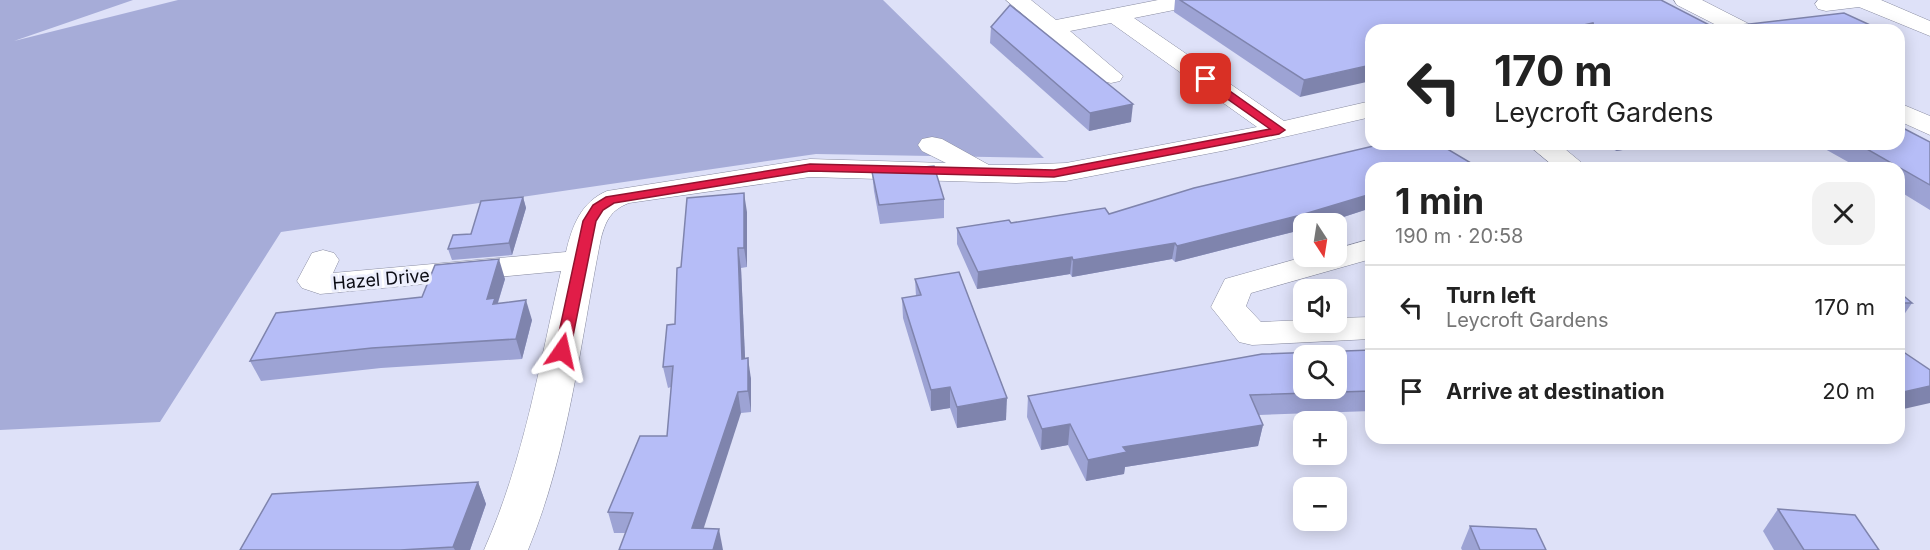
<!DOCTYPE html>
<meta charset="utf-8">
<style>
:root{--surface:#fff;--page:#f2f2f2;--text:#222;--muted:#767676;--line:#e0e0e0}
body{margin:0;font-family:Inter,sans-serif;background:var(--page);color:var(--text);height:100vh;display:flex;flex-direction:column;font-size:22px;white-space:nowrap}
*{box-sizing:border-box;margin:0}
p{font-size:20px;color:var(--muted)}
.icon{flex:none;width:33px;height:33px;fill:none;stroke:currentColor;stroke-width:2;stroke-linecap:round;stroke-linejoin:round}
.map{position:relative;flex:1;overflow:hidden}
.sheet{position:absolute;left:1365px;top:162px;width:540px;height:282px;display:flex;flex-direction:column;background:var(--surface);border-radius:18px;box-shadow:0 3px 15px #0003}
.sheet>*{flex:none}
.hud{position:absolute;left:1365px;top:24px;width:540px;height:126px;border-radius:18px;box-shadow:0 3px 15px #0003;background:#fff;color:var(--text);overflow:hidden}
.needle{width:39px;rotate:168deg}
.buttons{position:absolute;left:1293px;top:213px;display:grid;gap:12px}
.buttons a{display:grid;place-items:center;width:54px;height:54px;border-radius:12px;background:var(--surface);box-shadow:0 3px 15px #0003;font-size:30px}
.pin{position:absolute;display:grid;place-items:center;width:51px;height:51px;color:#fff;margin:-26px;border-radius:12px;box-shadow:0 3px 9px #0006}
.me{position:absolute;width:66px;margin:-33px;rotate:11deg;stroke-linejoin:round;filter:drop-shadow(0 0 4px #0008)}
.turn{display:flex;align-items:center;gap:21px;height:126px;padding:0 30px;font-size:27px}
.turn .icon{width:78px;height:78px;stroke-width:2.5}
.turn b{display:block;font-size:42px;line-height:51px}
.round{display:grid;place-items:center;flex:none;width:63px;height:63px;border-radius:18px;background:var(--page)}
.overview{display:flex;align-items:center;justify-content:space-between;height:102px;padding:0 30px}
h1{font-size:36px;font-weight:700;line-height:45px}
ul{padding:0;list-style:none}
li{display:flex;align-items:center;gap:18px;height:84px;padding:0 30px;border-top:2px solid var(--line)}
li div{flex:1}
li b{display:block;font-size:22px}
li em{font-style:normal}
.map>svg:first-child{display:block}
.green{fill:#a6acd8}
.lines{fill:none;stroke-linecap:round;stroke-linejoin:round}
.minor-casing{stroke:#898ca1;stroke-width:1}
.minor{fill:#fff;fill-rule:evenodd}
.wall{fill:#9da3d4}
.shaded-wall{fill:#7f84ad}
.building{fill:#b6bdf7;stroke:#7f84ad;stroke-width:1.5;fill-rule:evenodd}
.route{fill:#e11d48;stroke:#92132f;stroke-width:1.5}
.labels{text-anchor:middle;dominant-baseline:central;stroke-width:6;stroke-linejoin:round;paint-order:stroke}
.street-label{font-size:18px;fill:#0d0e16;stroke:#edeffd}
</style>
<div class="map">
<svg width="1930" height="550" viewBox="0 0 1930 550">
<rect width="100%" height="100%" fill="#dee1f8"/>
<!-- green -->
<polygon class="green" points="0,0 133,0 14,41 178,0 883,0 1044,158 816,154 281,232 160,422 0,430"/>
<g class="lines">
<!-- minor casing -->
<g class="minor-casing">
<g id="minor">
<path d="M1006,0H1031L1056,20L1158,0H1202L1199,5L1134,18L1284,121L1371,101V117L1227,150L1066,181L1016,183L810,177L629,203C611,210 606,220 601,238C580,344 569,450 528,550H484C524,460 539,367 561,271L320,294L302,288L297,281L312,253L323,250L334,253L339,260L333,273L566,252C572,226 581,202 607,191L810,159L946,163L922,151L918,145L922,139L932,137L942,139L989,165H1016L1066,163L1257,127L1111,23L1070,31L1123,76L1120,81L1111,83L1102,81Z"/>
<polygon points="1674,0 1702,0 1751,25 1754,30 1726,30 1677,5"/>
<polygon points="1818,0 1881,0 1930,21 1930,36 1859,7 1826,11 1818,9 1815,4"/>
<polygon points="1899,103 1930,116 1930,135 1899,121"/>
<polygon points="1527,144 1559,144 1588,168 1556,168"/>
<polygon points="1371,239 1371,259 1251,293 1246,306 1261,322 1304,320 1304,322 1336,322 1336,318 1371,317 1371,339 1252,345 1239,342 1211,307 1225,279 1307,256 1336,256 1336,249"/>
</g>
</g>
<!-- minor -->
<use href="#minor" class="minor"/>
</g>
<!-- wall -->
<g class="wall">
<polygon points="1175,0 1661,0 1715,28 1881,30 1371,30 1300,97 1174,12"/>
<polygon points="991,27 1131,122 1089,131 990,43"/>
<polygon points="1930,142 1930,210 1899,191 1899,168 1859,168 1816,144 1899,144"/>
<polygon points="1605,144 1662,144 1616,151"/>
<polygon points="872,172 944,199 944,218 880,224 874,191"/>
<polygon points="523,197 526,208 512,255 452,260 448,249"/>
<polygon points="1371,208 1322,224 1304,224 1297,231 1175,262 1172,259 1072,277 1070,274 977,289 957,244 957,228 1109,214"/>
<polygon points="747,212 747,267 741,268 745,359 751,379 751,412 741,413 625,533 614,533 608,512 667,436 671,387 668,388 663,367 675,324 681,267"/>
<polygon points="505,279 498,303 532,320 522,359 381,368 261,381 250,361 422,297"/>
<polygon points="915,279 1006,420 957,428 950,408 931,411 903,318 902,298 916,296"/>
<polygon points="1899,292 1912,303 1899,322"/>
<polygon points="1371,350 1371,411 1259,415 1263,425 1258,446 1125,467 1124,474 1086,481 1068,445 1041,450 1027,417 1028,396"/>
<polygon points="478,482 486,504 470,550 240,550"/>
<polygon points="1778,509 1879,550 1774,550 1763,531"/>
<polygon points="1470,526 1546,550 1462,550 1461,548"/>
</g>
<!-- shaded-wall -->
<g class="shaded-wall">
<polygon points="1593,23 1590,30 1562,30"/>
<polygon points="1371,65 1371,81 1300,97 1304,80"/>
<polygon points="1133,104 1131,122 1089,131 1090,113"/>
<polygon points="1619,144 1662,144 1616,151"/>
<polygon points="1471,163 1469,168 1455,168"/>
<polygon points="744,193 747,212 747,267 744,248"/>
<polygon points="1371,194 1371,208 1322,224 1304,224 1304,229 1297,231 1175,262 1177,246"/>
<polygon points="523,197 526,208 512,255 509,243"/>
<polygon points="1175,243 1172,259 1072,277 1073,260"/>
<polygon points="738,248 741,268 746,379 742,359"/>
<polygon points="1072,257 1070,274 977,289 978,272"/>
<polygon points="499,259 505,279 497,305 502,318 487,299"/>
<polygon points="526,300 532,320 522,359 516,339"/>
<polygon points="748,358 751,379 751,412 748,391"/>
<polygon points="1930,386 1930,403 1899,410 1899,393"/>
<polygon points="950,387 950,408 931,411 931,390"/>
<polygon points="738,392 741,413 697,549 692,528"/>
<polygon points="1007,398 1006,420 957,428 957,407"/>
<polygon points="1070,424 1068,445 1041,450 1042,429"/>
<polygon points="1263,425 1258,446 1125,467 1124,474 1086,481 1088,460 1123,447"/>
<polygon points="478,482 486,504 470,550 455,550 453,547"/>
<polygon points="719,529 723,550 713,550"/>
</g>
<!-- building -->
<g class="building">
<polygon points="1180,0 1661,0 1715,28 1844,13 1881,30 1595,30 1593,23 1562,30 1371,30 1371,65 1304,80"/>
<polygon points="1010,5 1133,104 1090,113 991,27"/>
<polygon points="1899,126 1930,142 1930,185 1858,144 1899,144"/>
<polygon points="1382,144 1439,144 1471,163 1455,168 1371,168 1371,194 1301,215 1177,246 1175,243 1073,260 1072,257 978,272 957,228 1009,220 1011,223 1105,208 1109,214 1194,188"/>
<polygon points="1722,163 1731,168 1718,168"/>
<polygon points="934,166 944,199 879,205 872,172"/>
<polygon points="744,193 744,248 738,248 742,359 748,358 748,391 738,392 692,528 719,529 713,550 619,550 633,513 608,512 640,436 667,436 673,366 663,367 667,325 675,324 677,268 681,267 687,198"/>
<polygon points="523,197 509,243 448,249 453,235 471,234 481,201"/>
<polygon points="499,259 487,299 495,298 493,304 526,300 516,339 372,348 250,361 276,313 422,297 435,265"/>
<polygon points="959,272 1007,398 957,407 950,387 931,390 902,298 921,295 915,279"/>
<polygon points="1899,292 1912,303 1899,303"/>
<polygon points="1899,349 1930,370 1930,386 1899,393"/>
<path d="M1371,350V391L1250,395L1263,425L1123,447L1127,452L1088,460L1070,424L1042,429L1028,396L1262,354ZM1304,356H1336V388H1304Z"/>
<polygon points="478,482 453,547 400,550 240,550 272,494"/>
<polygon points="1778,509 1855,515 1879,550 1804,550"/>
<polygon points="1470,526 1536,529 1546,550 1480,550"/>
</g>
<!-- route -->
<polygon class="route" points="1202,77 1210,77 1285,130 1279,134 1054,177 810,171 614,203 603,210 596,221 570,351 562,356 555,351 583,221 593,205 606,197 810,164 1054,170 1270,129 1202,81"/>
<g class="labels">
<!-- street labels -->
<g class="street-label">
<text transform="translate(381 279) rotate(-5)">Hazel Drive</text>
</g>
</g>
</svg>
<div class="buttons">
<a><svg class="needle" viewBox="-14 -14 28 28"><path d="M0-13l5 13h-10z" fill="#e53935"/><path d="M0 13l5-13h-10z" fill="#767676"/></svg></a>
<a><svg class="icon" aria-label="sound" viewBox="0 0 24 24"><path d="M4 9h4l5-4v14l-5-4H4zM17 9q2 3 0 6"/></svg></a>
<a><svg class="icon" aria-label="search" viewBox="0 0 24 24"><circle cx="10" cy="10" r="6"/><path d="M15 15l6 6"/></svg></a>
<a>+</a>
<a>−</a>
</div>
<div class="pin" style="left:1206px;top:79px;background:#d93025"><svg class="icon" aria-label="arrive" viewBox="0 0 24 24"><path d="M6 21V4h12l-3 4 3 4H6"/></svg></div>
<svg class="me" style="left:562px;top:351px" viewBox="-20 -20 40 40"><path d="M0-17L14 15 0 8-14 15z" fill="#e11d48" stroke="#fff" stroke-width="4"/></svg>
<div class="hud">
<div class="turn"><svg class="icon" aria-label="left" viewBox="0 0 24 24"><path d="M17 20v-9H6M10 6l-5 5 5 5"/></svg><div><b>170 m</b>Leycroft Gardens</div></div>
</div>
<section class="sheet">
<div class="overview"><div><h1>1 min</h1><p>190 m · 20:58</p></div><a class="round"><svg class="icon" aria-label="close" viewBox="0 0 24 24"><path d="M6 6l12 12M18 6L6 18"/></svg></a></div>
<ul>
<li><svg class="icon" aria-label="left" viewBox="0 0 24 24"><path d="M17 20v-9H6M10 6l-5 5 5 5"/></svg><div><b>Turn left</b><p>Leycroft Gardens</p></div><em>170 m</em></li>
<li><svg class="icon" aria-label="arrive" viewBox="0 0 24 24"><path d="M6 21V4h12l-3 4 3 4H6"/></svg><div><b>Arrive at destination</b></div><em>20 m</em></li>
</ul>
</section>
</div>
